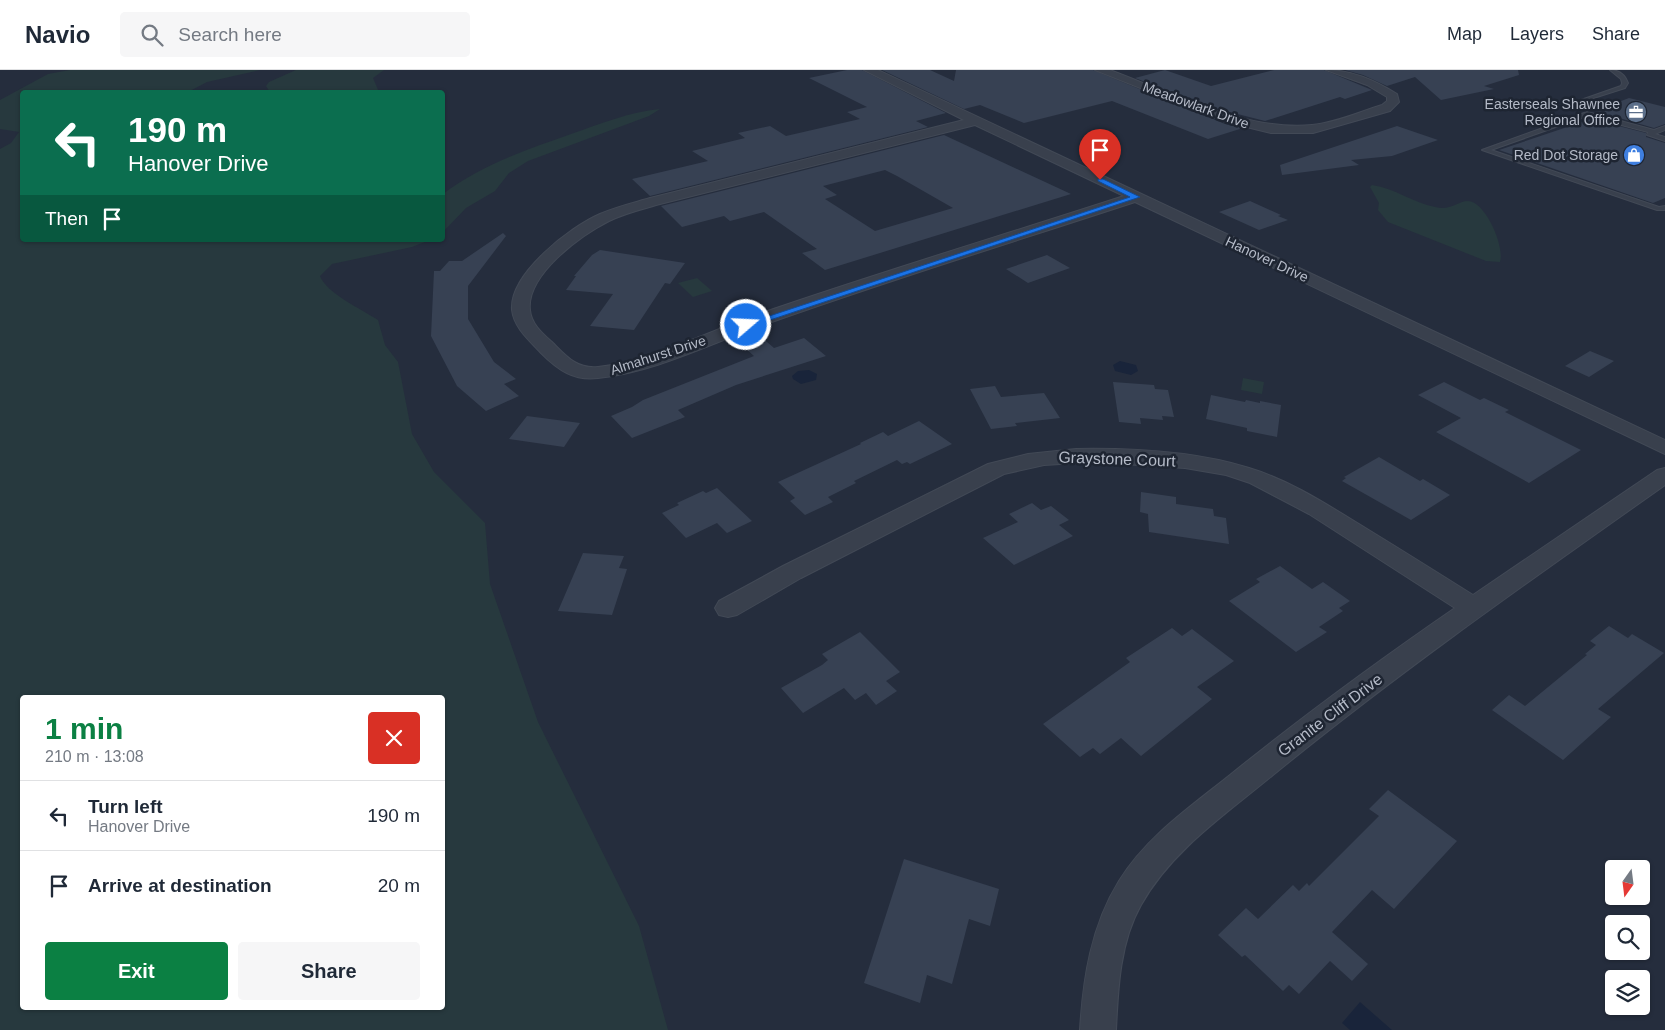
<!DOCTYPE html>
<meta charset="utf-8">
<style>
:root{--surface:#fff;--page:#f6f6f7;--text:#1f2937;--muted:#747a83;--line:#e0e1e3;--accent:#0b8043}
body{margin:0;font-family:Arial,sans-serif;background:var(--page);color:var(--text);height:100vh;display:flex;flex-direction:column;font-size:19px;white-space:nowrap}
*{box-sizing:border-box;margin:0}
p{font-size:16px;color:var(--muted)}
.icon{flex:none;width:28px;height:28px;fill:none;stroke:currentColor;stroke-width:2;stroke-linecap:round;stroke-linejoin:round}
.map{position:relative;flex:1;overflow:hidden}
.panel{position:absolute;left:20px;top:625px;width:425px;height:315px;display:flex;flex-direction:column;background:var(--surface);border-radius:5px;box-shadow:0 1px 4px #0004}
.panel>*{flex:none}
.top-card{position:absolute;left:20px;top:20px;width:425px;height:152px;border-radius:5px;box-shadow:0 1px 4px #0004;background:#0b6e4f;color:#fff;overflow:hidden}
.needle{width:32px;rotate:194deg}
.fabs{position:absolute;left:1605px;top:790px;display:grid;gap:10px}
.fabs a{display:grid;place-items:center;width:45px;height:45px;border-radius:5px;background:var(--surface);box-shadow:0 1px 4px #0004;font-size:25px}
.pin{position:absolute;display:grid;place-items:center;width:42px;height:42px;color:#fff;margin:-51px -21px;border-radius:50% 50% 50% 0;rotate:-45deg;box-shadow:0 0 5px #0007}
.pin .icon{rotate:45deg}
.me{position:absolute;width:55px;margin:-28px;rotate:71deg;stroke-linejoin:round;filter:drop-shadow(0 0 4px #0008)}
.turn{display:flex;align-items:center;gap:18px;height:105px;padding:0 25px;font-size:22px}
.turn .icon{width:65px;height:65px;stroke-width:2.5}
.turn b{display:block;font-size:35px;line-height:42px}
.then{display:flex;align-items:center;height:48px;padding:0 25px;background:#0003;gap:10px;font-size:19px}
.round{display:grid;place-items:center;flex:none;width:52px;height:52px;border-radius:5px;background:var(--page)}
.overview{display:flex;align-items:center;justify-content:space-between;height:85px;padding:0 25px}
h1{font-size:30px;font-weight:700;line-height:38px;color:var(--accent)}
.action{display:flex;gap:10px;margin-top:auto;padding:10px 25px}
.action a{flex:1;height:58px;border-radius:5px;background:var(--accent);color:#fff;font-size:20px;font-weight:700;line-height:58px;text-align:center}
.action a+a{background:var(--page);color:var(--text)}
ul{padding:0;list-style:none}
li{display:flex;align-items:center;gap:15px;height:70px;padding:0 25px;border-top:1px solid var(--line)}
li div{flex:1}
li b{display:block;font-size:19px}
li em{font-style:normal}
header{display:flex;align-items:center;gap:30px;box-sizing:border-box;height:70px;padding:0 25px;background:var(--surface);border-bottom:1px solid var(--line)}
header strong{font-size:24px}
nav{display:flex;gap:28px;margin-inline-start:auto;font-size:18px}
.search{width:350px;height:45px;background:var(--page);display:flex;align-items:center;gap:12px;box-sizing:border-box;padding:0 18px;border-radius:5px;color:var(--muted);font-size:19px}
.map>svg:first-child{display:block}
.green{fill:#27393e;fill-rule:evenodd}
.water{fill:#19243a}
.building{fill:#374153;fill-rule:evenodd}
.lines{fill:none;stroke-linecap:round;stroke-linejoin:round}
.lane-casing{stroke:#424956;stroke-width:2}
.street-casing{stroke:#424956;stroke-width:2}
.lane{fill:#39404d;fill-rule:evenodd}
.street{fill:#39404d;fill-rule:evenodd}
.route{fill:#1a73e8;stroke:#114b97}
.labels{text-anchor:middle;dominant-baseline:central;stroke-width:5;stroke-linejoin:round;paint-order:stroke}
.far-poi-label{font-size:14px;fill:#b5bbc8;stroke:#1e2532;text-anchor:end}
.far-street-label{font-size:14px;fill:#b5bbc8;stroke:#1e2532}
.street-label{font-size:16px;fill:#b5bbc8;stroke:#1e2532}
</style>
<header>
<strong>Navio</strong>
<div class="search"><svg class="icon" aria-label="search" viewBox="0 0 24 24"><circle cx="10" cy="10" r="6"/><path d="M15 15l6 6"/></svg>Search here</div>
<nav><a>Map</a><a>Layers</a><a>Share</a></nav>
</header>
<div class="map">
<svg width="1665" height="960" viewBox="0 0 1665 960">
<rect width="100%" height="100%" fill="#252d3d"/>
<!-- green -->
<g class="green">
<path d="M70,0H260L207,12L188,22H22V170H430L412,177L332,194L320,206C326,223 363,240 378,250L385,275L398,292L412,364L434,402L485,453L490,514L538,652L639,856L668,960H0V79L11,73L19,62L0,59V30L48,4ZM22,628H442V938H22Z"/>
<polygon points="296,0 384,0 373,8 379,22 270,22 266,16 269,12"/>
<path d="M660,39L649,46L528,91L509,103L495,121L466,138L443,162V124C481,95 526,80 571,64C600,54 629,42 660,39Z"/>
<path d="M1372,115C1395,118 1413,133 1435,137C1451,141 1458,131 1468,131C1486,132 1505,177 1500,192L1486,191L1388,152L1378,140L1379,133L1370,117Z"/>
<polygon points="697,208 712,221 693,227 678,213"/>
<polygon points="1243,308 1264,312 1262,324 1241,320"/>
</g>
<!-- water -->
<g class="water">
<polygon points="1120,291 1136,295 1138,301 1131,305 1115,301 1113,295"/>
<polygon points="809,300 817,304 816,310 801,314 793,309 792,306 798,301"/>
<polygon points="1360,932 1392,960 1350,960 1342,953"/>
</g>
<!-- building -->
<g class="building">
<polygon points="847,0 862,0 946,43 916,51 928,57 650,126 632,109 708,91 692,81 745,68 738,63 770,56 786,66 860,49 847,42 867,37 809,8"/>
<polygon points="882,0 930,0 954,11 956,0 1093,0 1225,54 1243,58 1208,69 1112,31 1024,53 980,35 964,39"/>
<polygon points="1165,0 1211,16 1274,0 1324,0 1372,20 1345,29 1340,27 1265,51 1210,37 1135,8"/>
<polygon points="1345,0 1518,0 1519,5 1484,16 1494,19 1441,30 1415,7 1387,16 1363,5"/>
<polygon points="1629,28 1665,37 1665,54 1654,58 1595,41"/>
<polygon points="1591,49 1646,63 1646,67 1665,73 1665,128 1653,133 1499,80"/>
<polygon points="1397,56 1438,70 1392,86 1351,90 1359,95 1282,105 1280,95"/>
<path d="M944,65L1071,124L825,200L802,183L817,179L764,142L730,151L724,146L682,157L661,136ZM885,100L897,106L953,138L875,161L825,129L837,125L823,116Z"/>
<polygon points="1250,131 1281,145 1278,146 1288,150 1259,160 1219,142"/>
<polygon points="503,163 506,166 468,216 468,249 494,292 516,309 504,314 519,326 486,341 457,316 431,266 434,201 440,201 449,191 462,191"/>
<polygon points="600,180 685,193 670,214 665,213 634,260 590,256 613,224 566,220 576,206 574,206 592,185"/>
<polygon points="1047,185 1070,198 1028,213 1006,199"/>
<polygon points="754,261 774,278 804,268 826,286 736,315 678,340 685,347 632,368 611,346 632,337 643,330 754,286 734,268"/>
<polygon points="1590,281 1614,291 1589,307 1565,296"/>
<polygon points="1113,312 1154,315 1155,319 1168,320 1174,347 1162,346 1163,350 1140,348 1141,354 1119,352"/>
<polygon points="1444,312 1480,330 1484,328 1509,340 1505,342 1581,380 1529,413 1436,362 1461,348 1418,325"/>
<polygon points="995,316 1001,327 1044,323 1060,348 1015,353 1017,356 991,359 970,319"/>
<polygon points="1211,325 1245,332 1246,330 1260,333 1260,331 1281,335 1277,367 1247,361 1247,358 1206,349"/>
<polygon points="527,346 580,353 564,377 509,369"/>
<polygon points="919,351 952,374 910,394 907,392 902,394 897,390 854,411 856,413 828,427 833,432 805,445 790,431 795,428 778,412 861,374 860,373 883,362 888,366"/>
<polygon points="1379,387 1420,411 1423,409 1450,425 1411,450 1342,411 1346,408 1344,407"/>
<polygon points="717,418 752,451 727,463 717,453 686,468 662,443 679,435 677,433 703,421 706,423"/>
<polygon points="1141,422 1176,427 1176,434 1213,439 1214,446 1226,448 1229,474 1149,462 1148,444 1140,442"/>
<polygon points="1032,433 1041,440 1051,436 1069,450 1059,455 1073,466 1014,495 983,468 1018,452 1009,444"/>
<polygon points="583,483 624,486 619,498 627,499 612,545 558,541"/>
<polygon points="1280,496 1312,519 1323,512 1350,531 1339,538 1343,541 1319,557 1327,562 1296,582 1229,531 1260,512 1256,509"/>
<polygon points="1609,556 1628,568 1632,564 1664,583 1598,639 1611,647 1563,690 1492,640 1509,625 1525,636 1587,585 1585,584 1596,575 1590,571"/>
<polygon points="1172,558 1182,566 1192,559 1234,591 1197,617 1212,629 1141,686 1121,668 1100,684 1093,678 1080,687 1043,654 1130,592 1126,588"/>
<polygon points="860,562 900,602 886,611 897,621 876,635 866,623 855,630 844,618 803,643 781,618 822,595 828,590 822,584"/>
<polygon points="1388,720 1457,771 1394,839 1372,820 1332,862 1368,894 1352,911 1330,891 1299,924 1289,915 1283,921 1245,885 1242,887 1218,865 1246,838 1258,849 1293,815 1299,821 1307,813 1309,816 1379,746 1369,739"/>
<polygon points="904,789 999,819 990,856 969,849 952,914 927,905 920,933 864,913"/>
</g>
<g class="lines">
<!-- lane casing -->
<g class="lane-casing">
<g id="lane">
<path d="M1610,0C1619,0 1625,5 1628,13L1625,18L1581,32V30L1621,16L1622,13L1621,9Z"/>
<polygon points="1587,42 1654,60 1665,56 1665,60 1655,64 1665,67 1665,71 1647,65 1648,62 1587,46 1491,80 1659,137 1665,136 1665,140 1657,140 1482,80"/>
</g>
</g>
<!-- street casing -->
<g class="street-casing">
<g id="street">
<path d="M864,0H878L1665,370V384L1135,132C1013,172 890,210 769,253C713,272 657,302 598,308C574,311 558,300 541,283C530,271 514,258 512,240C509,204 570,157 600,144C616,137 633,133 650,128L964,50ZM975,55L1124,126C1001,166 877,203 756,245C708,262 647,292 598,297C577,299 567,287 553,273C543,264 531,254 530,240C526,205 581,165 609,151C625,143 643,139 660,134Z"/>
<path d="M1095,0H1110C1169,22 1248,62 1312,55C1335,53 1359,42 1382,35L1387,31V27L1367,15L1326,0C1352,0 1374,10 1397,24L1399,32L1390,41L1313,63H1271L1226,52Z"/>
<path d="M1076,379C1134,378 1194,381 1249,398C1292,411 1329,436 1367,459C1403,481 1438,503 1473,525L1657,400L1665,398V415C1532,509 1399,602 1273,705C1226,744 1171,781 1141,835C1120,872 1118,918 1116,960H1080C1083,909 1091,856 1119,811C1146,767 1190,737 1230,705C1303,646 1378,591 1455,538L1309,444L1250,413L1226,405L1185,398L1093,392L1044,395L1004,404L801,508L737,545L728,547L719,545L715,538L719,531L783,496L988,394L1028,384Z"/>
</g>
</g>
<!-- lane -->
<use href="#lane" class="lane"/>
<!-- street -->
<use href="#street" class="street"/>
</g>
<!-- route -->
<polygon class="route" points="1098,109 1103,109 1140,127 749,257 742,255 1130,127 1098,111"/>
<!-- icons -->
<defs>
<g id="office-disc" transform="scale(1.125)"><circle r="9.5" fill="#5c6f8a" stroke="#1e2532"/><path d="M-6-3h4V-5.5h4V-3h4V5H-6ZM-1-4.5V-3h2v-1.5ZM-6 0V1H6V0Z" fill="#fff"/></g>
<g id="shop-disc" transform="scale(1.125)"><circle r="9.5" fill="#3f7fe0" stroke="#1e2532"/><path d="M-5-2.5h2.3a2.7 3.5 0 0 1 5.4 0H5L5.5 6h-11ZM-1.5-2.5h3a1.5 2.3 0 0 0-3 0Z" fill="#fff"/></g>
</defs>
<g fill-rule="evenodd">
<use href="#office-disc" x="1636" y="42"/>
<use href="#shop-disc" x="1634" y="85"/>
</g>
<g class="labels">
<!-- far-poi labels -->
<g class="far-poi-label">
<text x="1620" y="34">Easterseals Shawnee<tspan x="1620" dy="16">Regional Office</tspan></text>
<text x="1618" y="85">Red Dot Storage</text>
</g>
<!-- far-street labels -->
<g class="far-street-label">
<text transform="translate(1196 35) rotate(20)">Meadowlark Drive</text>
<text transform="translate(1267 189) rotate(25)">Hanover Drive</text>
<text transform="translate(658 285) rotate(-18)">Almahurst Drive</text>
</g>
<!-- street labels -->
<g class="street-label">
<text transform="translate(1117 389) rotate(2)">Graystone Court</text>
<text transform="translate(1330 645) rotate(-37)">Granite Cliff Drive</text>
</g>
</g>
</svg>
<div class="fabs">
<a><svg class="needle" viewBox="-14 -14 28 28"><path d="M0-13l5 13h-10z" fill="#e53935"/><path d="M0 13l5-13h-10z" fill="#747a83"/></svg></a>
<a><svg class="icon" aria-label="search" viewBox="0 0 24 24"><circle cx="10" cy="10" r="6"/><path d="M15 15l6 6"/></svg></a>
<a><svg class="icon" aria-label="layers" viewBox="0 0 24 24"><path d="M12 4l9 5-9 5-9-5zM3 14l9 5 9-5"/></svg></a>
</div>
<div class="pin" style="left:1100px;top:110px;background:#d93025"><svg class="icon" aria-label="arrive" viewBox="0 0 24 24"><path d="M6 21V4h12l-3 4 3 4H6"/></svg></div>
<svg class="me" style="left:746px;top:255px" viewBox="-20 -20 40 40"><circle r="17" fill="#1a73e8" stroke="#fff" stroke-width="3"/><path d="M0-11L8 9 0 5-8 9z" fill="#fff"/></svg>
<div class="top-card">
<div class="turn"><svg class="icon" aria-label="left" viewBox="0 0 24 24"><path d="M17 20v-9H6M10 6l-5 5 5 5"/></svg><div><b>190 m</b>Hanover Drive</div></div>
<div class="then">Then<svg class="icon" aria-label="arrive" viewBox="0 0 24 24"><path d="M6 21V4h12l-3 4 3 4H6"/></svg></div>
</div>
<section class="panel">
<div class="overview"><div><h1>1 min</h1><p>210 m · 13:08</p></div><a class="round" style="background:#d93025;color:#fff"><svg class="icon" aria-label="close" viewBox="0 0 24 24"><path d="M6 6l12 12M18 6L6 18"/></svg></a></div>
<ul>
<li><svg class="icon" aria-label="left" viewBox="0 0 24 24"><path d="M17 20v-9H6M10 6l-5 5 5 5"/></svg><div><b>Turn left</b><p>Hanover Drive</p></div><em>190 m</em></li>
<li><svg class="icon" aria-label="arrive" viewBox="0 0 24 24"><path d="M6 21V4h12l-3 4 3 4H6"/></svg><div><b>Arrive at destination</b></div><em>20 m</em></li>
</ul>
<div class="action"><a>Exit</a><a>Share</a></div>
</section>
</div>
